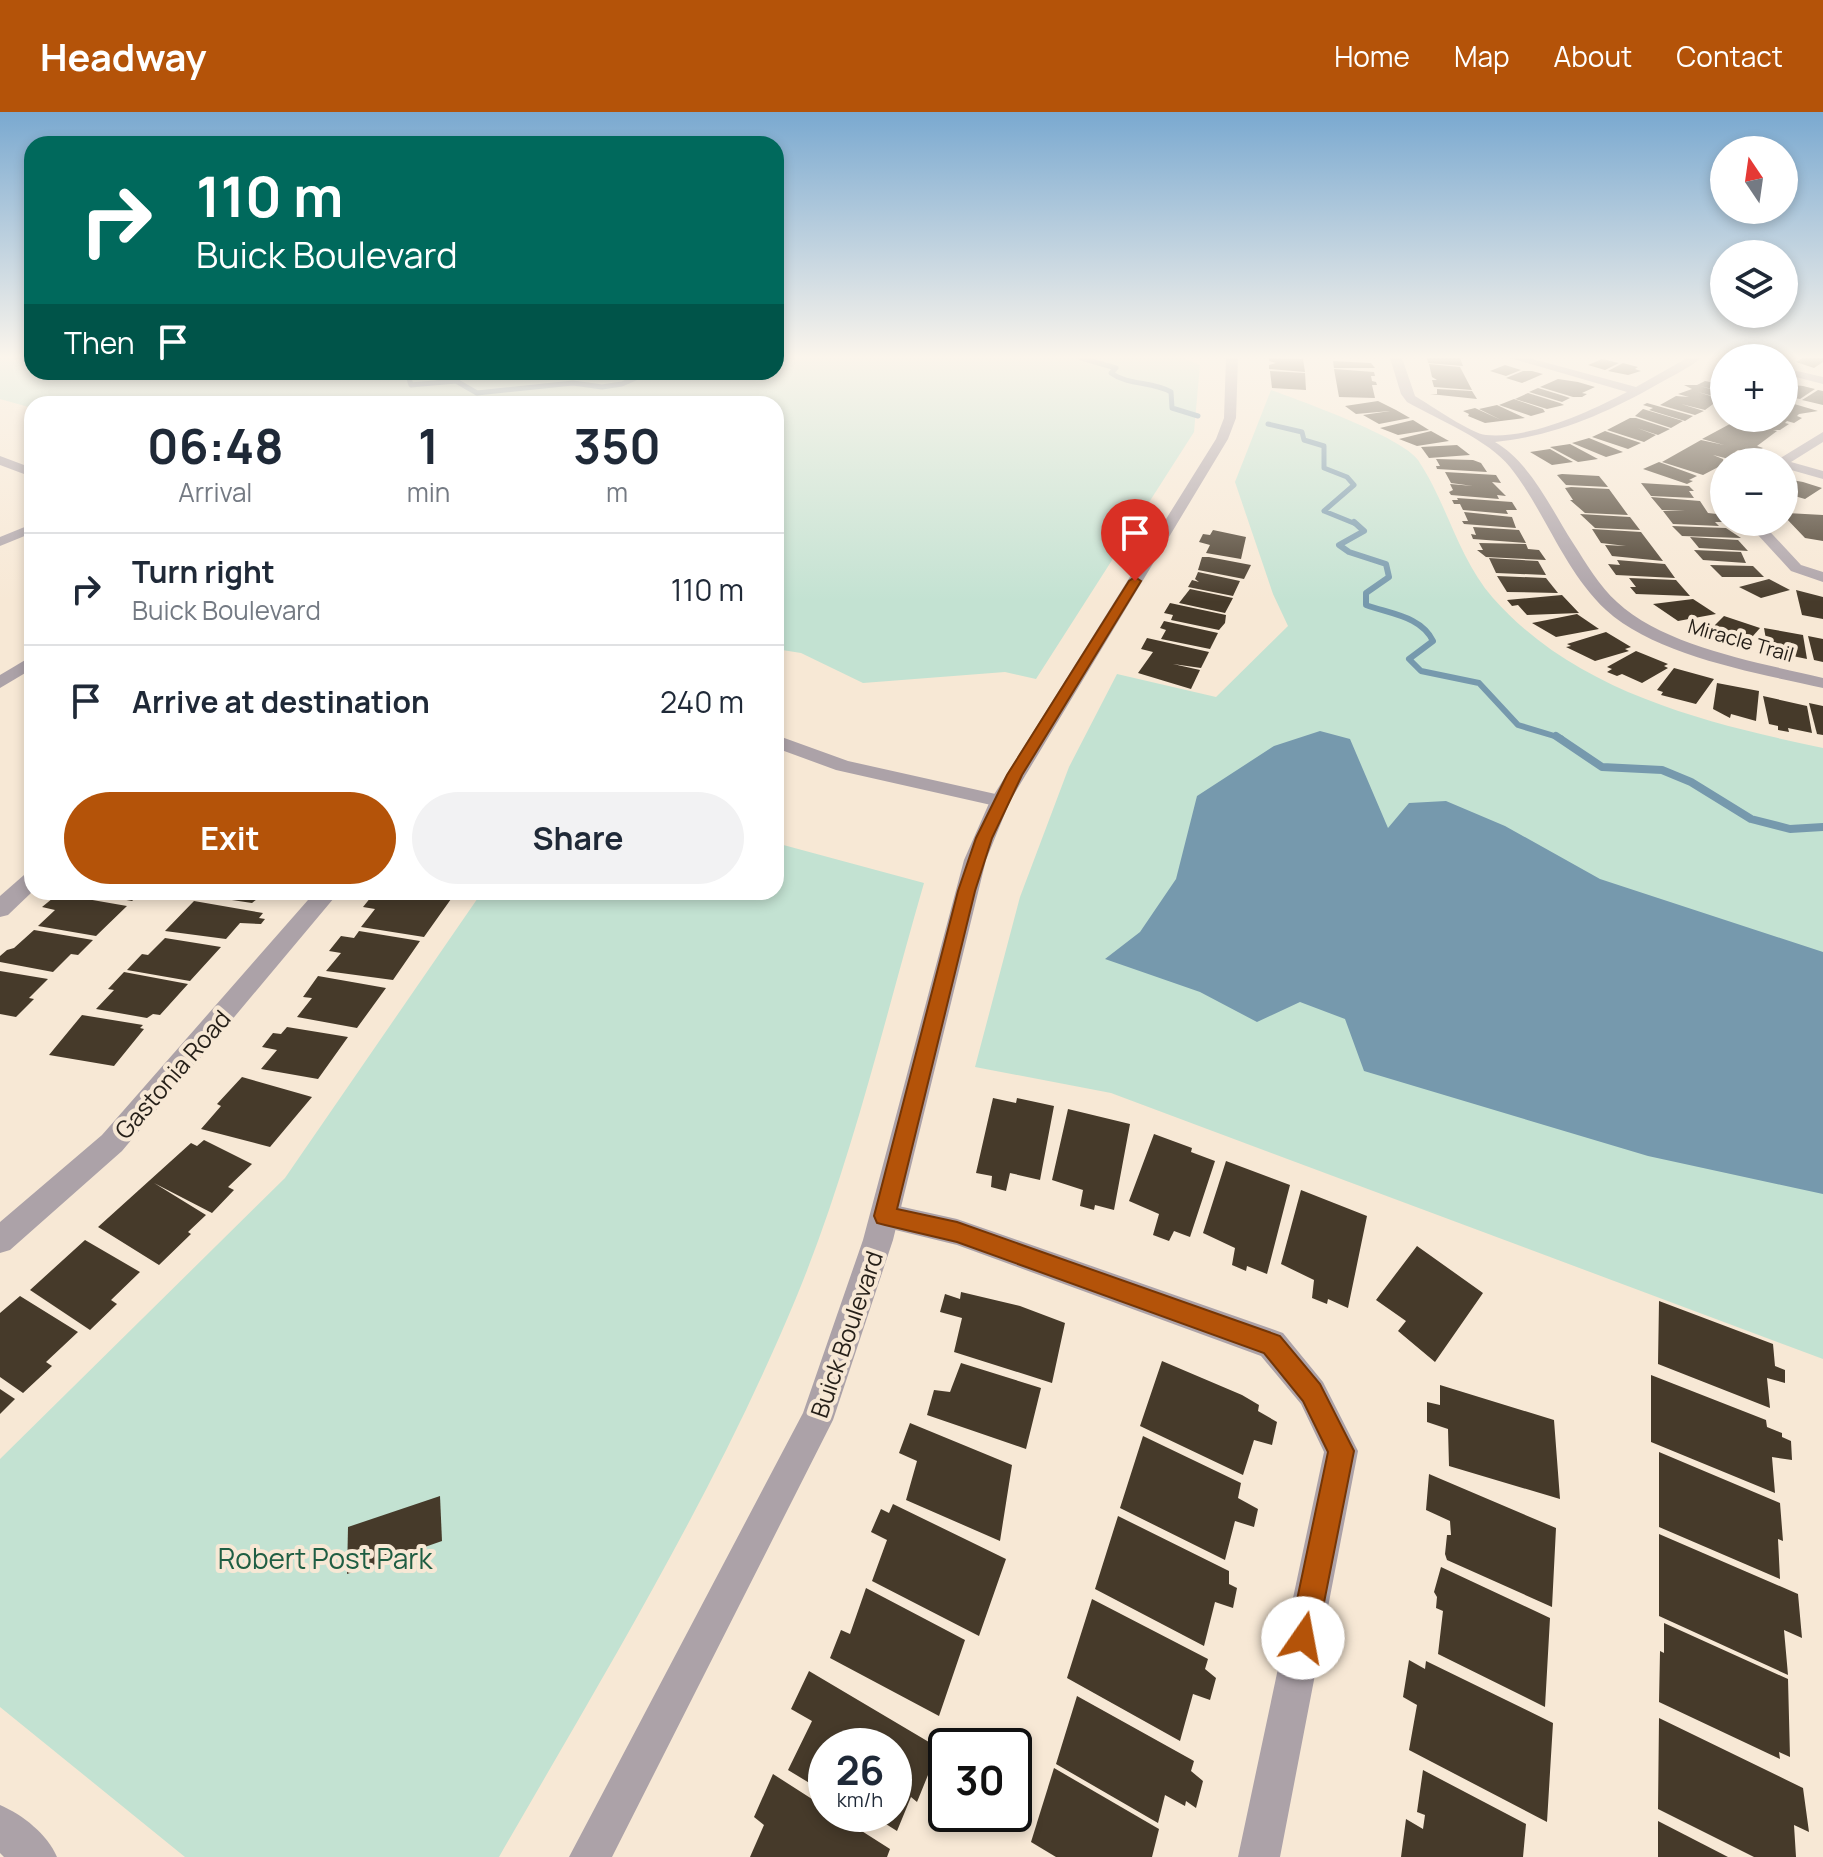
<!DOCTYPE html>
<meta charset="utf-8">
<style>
:root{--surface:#fff;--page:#f2f2f3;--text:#1f2937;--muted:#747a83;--line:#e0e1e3;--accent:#b45309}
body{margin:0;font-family:Manrope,sans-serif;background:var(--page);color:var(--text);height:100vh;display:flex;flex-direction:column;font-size:30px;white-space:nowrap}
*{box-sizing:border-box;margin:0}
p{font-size:26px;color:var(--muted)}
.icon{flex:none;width:44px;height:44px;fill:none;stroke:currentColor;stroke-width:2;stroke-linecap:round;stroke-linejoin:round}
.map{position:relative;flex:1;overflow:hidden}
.drawer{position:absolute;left:24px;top:284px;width:760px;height:504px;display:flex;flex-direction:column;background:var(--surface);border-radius:24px;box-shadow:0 4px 12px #0003}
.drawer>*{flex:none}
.guide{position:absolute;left:24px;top:24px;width:760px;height:244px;border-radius:24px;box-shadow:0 4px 12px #0003;background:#00695c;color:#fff;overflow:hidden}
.needle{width:52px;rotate:347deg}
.buttons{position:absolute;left:1710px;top:24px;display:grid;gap:16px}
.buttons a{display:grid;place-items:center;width:88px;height:88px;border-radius:50%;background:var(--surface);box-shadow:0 4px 12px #0003;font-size:40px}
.speed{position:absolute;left:808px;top:1616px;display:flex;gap:16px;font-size:40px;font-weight:700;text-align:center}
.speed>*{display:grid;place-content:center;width:104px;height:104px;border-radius:50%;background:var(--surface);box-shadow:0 4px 12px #0003;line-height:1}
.speed small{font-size:20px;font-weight:400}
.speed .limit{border:4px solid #111;border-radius:12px;background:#fff;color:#111}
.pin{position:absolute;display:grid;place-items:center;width:68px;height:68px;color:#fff;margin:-82px -34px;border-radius:50% 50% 50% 0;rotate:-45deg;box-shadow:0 0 8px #0007}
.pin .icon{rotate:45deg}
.me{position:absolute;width:88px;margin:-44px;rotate:12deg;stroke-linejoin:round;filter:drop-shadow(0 0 6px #0008)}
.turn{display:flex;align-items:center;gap:28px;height:168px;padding:0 40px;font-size:36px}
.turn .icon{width:104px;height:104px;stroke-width:2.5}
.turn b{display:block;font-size:56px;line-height:68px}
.then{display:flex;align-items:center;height:76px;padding:0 40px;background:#0003;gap:16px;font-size:30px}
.eta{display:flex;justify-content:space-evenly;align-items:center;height:136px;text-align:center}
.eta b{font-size:48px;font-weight:700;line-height:56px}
.button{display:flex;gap:16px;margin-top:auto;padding:16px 40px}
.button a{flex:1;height:92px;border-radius:48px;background:var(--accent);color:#fff;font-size:32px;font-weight:700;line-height:92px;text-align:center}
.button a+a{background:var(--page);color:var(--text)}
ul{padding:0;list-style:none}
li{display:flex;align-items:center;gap:24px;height:112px;padding:0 40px;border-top:2px solid var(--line)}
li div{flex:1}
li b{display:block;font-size:30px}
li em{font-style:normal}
header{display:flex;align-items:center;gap:48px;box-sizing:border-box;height:112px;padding:0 40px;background:var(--accent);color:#fff}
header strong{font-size:38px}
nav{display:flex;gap:44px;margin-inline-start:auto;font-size:28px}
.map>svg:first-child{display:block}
.green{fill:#c3e2d2}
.water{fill:#7699ad}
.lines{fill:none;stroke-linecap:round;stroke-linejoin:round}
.stream-far2{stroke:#7699ad;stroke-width:5}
.stream-far1{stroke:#7699ad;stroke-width:6}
.stream{stroke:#7699ad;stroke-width:8}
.building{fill:#463a2a}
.minor{fill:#aca2a8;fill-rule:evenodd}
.tertiary{fill:#aca2a8;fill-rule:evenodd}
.route{fill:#b45309;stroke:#753606;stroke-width:2}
.labels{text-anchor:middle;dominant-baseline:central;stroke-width:8;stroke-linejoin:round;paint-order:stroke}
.far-street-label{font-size:20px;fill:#251f18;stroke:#f7e8d5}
.street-label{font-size:24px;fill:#251f18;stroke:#f7e8d5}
.near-park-label{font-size:28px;fill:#1f5e43;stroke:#f7e8d5}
</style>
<header>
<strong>Headway</strong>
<nav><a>Home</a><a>Map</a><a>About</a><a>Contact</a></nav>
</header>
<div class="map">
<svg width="1823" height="1745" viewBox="0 0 1823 1745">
<rect width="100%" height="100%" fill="#f7e8d5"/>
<!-- green -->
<g class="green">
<polygon points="0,246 32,246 32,260 776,260 776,246 1182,246 1200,253 1194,320 1036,567 1005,560 863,571 801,541 776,537 776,292 32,292 32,296 0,287"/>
<path d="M1271,278C1301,289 1402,325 1418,348C1447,391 1458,446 1493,486C1576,580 1705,611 1823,636V1247L1111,981L975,955L1020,785L1069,655L1117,562L1216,585L1288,514L1273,482L1235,370Z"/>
<path d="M776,731L924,771C884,909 851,1053 796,1186C715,1381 604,1562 499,1745H185L0,1595V1347L285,1066L482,780H776Z"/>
</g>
<!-- water -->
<polygon class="water" points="1320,619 1350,627 1388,716 1409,691 1446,689 1505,714 1600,767 1823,840 1823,1082 1648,1044 1364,959 1345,907 1300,890 1257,910 1200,880 1105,847 1140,820 1176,767 1197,684 1274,634"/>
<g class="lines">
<!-- stream-far2 -->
<g class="stream-far2">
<path d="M1081,246L1116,256L1111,261C1129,274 1152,269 1171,280L1172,296L1198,304"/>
<polyline points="407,260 411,273 456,269 477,281 573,271 602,275 622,272 649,260"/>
<polyline points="1268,312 1302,320 1304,328 1324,334 1324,356 1347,365 1354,373 1324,399 1356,412"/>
</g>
<!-- stream-far1 -->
<path class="stream-far1" d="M1354,410L1364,419L1339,433L1349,440L1386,452L1389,465L1366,481V493C1390,502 1421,504 1433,529L1409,547L1421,559L1479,571L1518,613L1561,626"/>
<!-- stream -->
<polyline class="stream" points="1556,624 1602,655 1662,658 1691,670 1751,707 1790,717 1823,715"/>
</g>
<!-- building -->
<g class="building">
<polygon points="1269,246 1303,247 1305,260 1269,257 1269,253 1276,251 1269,249"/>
<polygon points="1427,246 1460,246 1463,254 1428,251"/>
<polygon points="1802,246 1823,246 1823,250 1814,256 1796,250"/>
<polygon points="1602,247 1619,251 1605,258 1588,253"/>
<polygon points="1333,249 1371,251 1375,256 1334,256"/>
<polygon points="1623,251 1638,255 1635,257 1641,259 1628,263 1608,259"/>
<polygon points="1429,252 1460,255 1472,278 1434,275 1432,268 1437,268 1432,265"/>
<polygon points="1505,253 1521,258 1506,264 1490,259"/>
<polygon points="1334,257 1374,260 1375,264 1371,264 1372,269 1376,270 1377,273 1372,273 1375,286 1339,285"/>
<polygon points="1270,259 1305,261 1306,278 1272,276"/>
<polygon points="1523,259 1532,259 1543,262 1522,271 1506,266"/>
<polygon points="1558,267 1578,270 1595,275 1582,281 1587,282 1582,285 1573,285 1540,275"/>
<polygon points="1705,269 1724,273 1724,280 1700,274 1724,281 1724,287 1698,280 1720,287 1705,298 1681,292 1704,299 1695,303 1660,293 1676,284 1689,285 1678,282 1692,277 1684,273 1697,273"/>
<polygon points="1793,273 1803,274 1815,277 1800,287 1784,284 1784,279"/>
<polygon points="1538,276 1561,283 1570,286 1562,290 1529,280"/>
<polygon points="1437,277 1472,279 1477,287 1430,282 1437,282"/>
<polygon points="1818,278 1823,279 1823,293 1802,288"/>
<polygon points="1528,281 1560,291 1564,293 1547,297 1515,287"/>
<polygon points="1514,287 1543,297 1545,300 1531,304 1499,293"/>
<polygon points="1378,289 1396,298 1410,306 1379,312 1363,303 1390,299 1356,302 1345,294"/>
<polygon points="1784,289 1818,299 1799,302 1797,304 1802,306 1794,311 1787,309 1785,311 1789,312 1780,318 1773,318 1777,319 1757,334 1763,336 1755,341 1738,338 1735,340 1740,342 1729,347 1713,343 1723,347 1724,352 1703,363 1662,350 1701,328 1724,333 1702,327 1741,306 1784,306"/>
<polygon points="1647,291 1693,304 1685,309 1649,298 1653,296 1643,293"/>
<polygon points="1497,293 1525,306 1485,311 1468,304 1469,302 1463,299 1475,296 1501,308 1479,297"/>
<polygon points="1643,297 1683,309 1671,316 1635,304"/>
<polygon points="1630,306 1636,306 1670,317 1658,323 1637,316 1656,323 1644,330 1607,318"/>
<polygon points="1413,308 1429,318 1398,323 1380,316"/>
<polygon points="1431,319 1449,329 1417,334 1399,327"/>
<polygon points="1605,319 1641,331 1628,337 1592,325"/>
<polygon points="1589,326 1623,340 1606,345 1572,331"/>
<polygon points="1570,332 1598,347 1578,350 1550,335"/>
<polygon points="1457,333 1470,343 1429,346 1421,335"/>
<polygon points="1550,337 1573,350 1552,353 1530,340"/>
<polygon points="1436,347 1473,348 1481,351 1487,360 1437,357 1436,354 1440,354"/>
<polygon points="1659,350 1692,362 1697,364 1689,368 1693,369 1687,372 1643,357"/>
<polygon points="1445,360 1496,363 1501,371 1492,370 1506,384 1497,383 1499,387 1451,383 1449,380 1453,378 1450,372 1473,374 1451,371"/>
<polygon points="1562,362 1599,364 1608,375 1566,373 1557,363"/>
<polygon points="1792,368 1803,370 1822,376 1805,387 1784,381 1788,375 1784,373"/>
<polygon points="1641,371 1689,374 1694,379 1689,379 1694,386 1651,384"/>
<polygon points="1571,375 1609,377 1628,403 1585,401 1570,388 1573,388 1565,376"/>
<polygon points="1651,385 1700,389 1708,401 1717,402 1724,410 1715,410 1719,414 1673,412 1663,399 1685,399 1662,398"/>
<polygon points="1457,386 1512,390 1517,398 1506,398 1508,402 1463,398 1460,392 1454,392 1452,388 1458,388"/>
<polygon points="1464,400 1512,405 1516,416 1464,412 1462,409 1468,409"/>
<polygon points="1787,401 1823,403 1823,429 1805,426 1784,404 1789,403"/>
<polygon points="1580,402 1630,405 1640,418 1595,416"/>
<polygon points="1672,414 1726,416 1741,426 1682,424"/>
<polygon points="1473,415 1519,418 1526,431 1473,427 1471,422 1476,423"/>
<polygon points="1592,417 1641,420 1663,449 1612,444 1605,433 1626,434 1601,431"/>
<polygon points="1213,418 1246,425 1241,447 1206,441 1210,433 1199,430 1203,422 1210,423"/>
<polygon points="1690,425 1738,428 1748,439 1699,436"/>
<polygon points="1479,431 1526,432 1528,437 1539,438 1546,448 1486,445 1477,438 1483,438"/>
<polygon points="1694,438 1741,440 1746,451 1703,448"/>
<polygon points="1202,445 1209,445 1251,453 1244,467 1198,458"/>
<polygon points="1489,446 1538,449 1546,463 1496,461"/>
<polygon points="1617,448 1665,452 1675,466 1616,463 1608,452 1620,453"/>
<polygon points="1710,453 1753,454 1764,465 1722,465"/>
<polygon points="1198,460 1240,469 1233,484 1188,475 1192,468 1199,470 1195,467"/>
<polygon points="1497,464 1546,466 1558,481 1507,480"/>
<polygon points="1629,466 1676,468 1690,484 1636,482 1630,475 1636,475"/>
<polygon points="1769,467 1790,478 1761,486 1739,475"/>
<polygon points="1190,477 1233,486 1225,501 1179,491"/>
<polygon points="1796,478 1823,485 1823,507 1802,503"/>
<polygon points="1562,483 1579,501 1527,503 1518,493 1512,494 1507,488"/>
<polygon points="1693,487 1716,502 1678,509 1653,492"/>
<polygon points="1170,491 1226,503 1225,511 1219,518 1171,508 1173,503 1164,501"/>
<polygon points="1577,502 1599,517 1556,525 1532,511"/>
<polygon points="1724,504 1760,516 1745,533 1706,522"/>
<polygon points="1164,509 1218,521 1210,537 1161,527 1166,518 1160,516"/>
<polygon points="1764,516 1803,523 1807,547 1768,539"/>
<polygon points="1606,520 1631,535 1625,537 1629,539 1595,549 1566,535 1571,534 1567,532"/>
<polygon points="1808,524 1823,527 1823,550 1814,548"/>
<polygon points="1147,526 1209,540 1201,556 1173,552 1200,558 1191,577 1138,561 1153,540 1141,537"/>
<polygon points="1636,539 1668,552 1664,554 1668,556 1642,571 1622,562 1617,564 1607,560 1612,557 1607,555"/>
<polygon points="1674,556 1714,567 1696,592 1661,583 1663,580 1657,578"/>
<polygon points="1717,571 1759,579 1756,609 1731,602 1730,606 1713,597"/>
<polygon points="1763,584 1807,594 1812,621 1788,616 1789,620 1778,618 1778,614 1769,612"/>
<polygon points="1809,591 1823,594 1823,623 1817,622"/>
<polygon points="82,780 142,780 132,789"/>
<polygon points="209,780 270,780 263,788 257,787 252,791 205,784"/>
<polygon points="375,780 408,780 451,787 424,825 361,815 375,797 363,795"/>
<polygon points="58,782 127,794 96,824 38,814 55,798 42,795"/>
<polygon points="194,789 263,801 259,806 265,807 261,812 240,811 226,827 165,819"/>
<polygon points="34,818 93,828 78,843 71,842 53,860 0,850 0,844 7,838 14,836"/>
<polygon points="359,819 420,829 393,868 326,859 341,841 329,839 341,824 354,826"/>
<polygon points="165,826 221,835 190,869 127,858 142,842 148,843"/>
<polygon points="0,859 48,867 29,886 34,887 16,905 0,902"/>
<polygon points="124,860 188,872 160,903 153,902 147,906 96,897 114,878 108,877"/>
<polygon points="318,864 386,876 357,916 297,905 312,886 303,885"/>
<polygon points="82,903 143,913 140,916 144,917 114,954 49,943"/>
<polygon points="287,915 348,925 318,967 261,957 277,938 262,935 273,921 281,922"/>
<polygon points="242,965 312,985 270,1035 201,1017 221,994 217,992"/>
<polygon points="993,986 1016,991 1017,986 1054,994 1040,1068 1010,1061 1006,1079 991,1075 992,1064 976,1061"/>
<polygon points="1068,997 1130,1012 1114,1098 1095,1093 1094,1098 1080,1094 1083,1078 1052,1068"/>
<polygon points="1154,1022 1192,1036 1191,1040 1215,1049 1190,1125 1174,1119 1169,1129 1153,1123 1159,1102 1129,1089"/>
<polygon points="204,1028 252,1052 228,1075 234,1078 212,1101 154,1071 206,1103 188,1120 191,1122 159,1153 98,1115 191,1031 197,1034"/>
<polygon points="1226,1049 1290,1073 1267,1162 1247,1154 1246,1159 1232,1153 1235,1136 1203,1121"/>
<polygon points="1301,1078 1367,1104 1348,1196 1328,1187 1327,1192 1312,1186 1314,1168 1281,1152"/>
<polygon points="85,1128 140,1160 111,1188 117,1192 90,1218 30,1178"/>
<polygon points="1417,1134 1483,1181 1435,1250 1398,1219 1406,1209 1376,1188"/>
<polygon points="961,1180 1020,1194 1065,1211 1052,1271 954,1240 962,1206 940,1200 945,1182 960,1187"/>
<polygon points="20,1184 78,1220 46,1250 52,1254 23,1281 0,1265 0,1201"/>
<polygon points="1659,1189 1773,1232 1775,1254 1785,1258 1785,1271 1767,1266 1770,1296 1658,1252"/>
<polygon points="1162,1249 1242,1283 1259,1293 1258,1299 1277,1310 1272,1333 1254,1328 1243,1363 1140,1314"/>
<polygon points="961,1251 1041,1276 1026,1337 927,1303 934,1278 950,1280"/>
<polygon points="1651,1263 1766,1308 1767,1315 1782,1321 1782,1325 1791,1329 1792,1348 1772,1345 1775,1381 1651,1330"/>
<polygon points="1440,1273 1554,1308 1560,1387 1449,1354 1448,1317 1427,1310 1427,1290 1440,1293"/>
<polygon points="0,1277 15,1287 0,1302"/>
<polygon points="910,1311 1012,1353 1000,1429 906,1388 917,1349 899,1341"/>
<polygon points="1143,1324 1241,1371 1238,1386 1258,1397 1254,1415 1235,1409 1225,1448 1120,1396"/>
<polygon points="1659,1340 1780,1391 1783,1429 1778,1427 1780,1467 1659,1415"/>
<polygon points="1429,1362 1556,1416 1552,1495 1447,1448 1445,1442 1447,1423 1451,1423 1450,1409 1426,1398"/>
<polygon points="440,1384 442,1429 347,1462 348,1415"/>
<polygon points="893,1392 1006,1447 979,1524 872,1469 887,1428 871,1420 881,1397 889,1401"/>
<polygon points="1118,1404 1229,1459 1229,1472 1237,1476 1233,1496 1215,1490 1204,1534 1095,1477"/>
<polygon points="1659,1422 1798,1482 1802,1526 1784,1518 1788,1563 1659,1504"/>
<polygon points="1441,1455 1550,1506 1545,1595 1438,1542 1443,1499 1436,1496 1437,1485 1434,1480"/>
<polygon points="866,1476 965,1528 939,1604 830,1546 841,1518 850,1522"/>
<polygon points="1092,1487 1208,1547 1205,1557 1216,1566 1210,1588 1193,1582 1180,1629 1067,1566"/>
<polygon points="1664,1511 1788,1567 1790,1645 1779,1640 1780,1647 1659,1590 1660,1539 1664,1541"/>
<polygon points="1409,1548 1425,1557 1426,1549 1553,1611 1547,1710 1409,1638 1417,1593 1403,1585"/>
<polygon points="809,1559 939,1636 917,1690 911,1685 897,1719 870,1702 894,1702 894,1634 826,1634 826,1681 788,1658 812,1609 791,1597"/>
<polygon points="1077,1584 1194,1649 1191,1659 1203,1669 1196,1696 1186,1689 1185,1694 1165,1683 1158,1711 1056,1652"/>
<polygon points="1659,1606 1803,1676 1809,1720 1794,1713 1796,1745 1754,1745 1658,1697"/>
<polygon points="1054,1656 1159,1717 1152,1745 1056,1745 1031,1730"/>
<polygon points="1423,1658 1526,1712 1523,1745 1401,1745 1406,1707 1423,1717 1425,1703 1417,1700"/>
<polygon points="773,1662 826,1696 826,1702 835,1702 890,1737 887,1745 750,1745 764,1713 754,1705"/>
<polygon points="1658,1709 1728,1745 1658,1745"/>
</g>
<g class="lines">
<!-- minor -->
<g class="minor">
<path d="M1390,246H1402L1415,284C1430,293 1472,322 1486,323C1531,327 1589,300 1627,280L1510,246H1529L1636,275L1687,246H1701C1689,256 1672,264 1658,272C1607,301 1555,324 1495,330C1531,351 1551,397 1573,431C1586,451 1599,474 1617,490C1665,535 1761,551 1823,566V576C1757,561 1656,544 1606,498C1564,459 1545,399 1510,355C1489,328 1437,307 1407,290L1401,282Z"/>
<polygon points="1823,320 1823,330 1791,350 1823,359 1823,367 1784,356 1784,350 1774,350"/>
<polygon points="0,344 32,356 32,365 0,353"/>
<polygon points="1746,410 1761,410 1801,453 1823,460 1823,470 1791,459"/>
<polygon points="32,412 32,421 0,434 0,425"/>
<polygon points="32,544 32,557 0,576 0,563"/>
<polygon points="776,623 848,649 1000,683 1010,689 1000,695 836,658 776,636"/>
<polygon points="32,760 32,780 8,803 0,805 0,784 24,763"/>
<polygon points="315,780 339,780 122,1039 10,1138 0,1141 0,1110 102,1023"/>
<polygon points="885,1091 957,1107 1272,1217 1283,1221 1323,1270 1358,1339 1280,1745 1238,1745 1324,1340 1301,1292 1261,1244 957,1133 875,1113 871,1104 875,1095"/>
</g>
<!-- tertiary -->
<g class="tertiary">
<polygon points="1226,246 1238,246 1236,306 1228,327 1010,689 986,748 893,1128 833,1308 612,1745 569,1745 803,1301 863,1128 964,748 990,689 1216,327 1224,306"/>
<polygon points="1784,256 1823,265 1823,272 1784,262"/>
<path d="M0,1693C23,1703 47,1722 57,1745H4L0,1741Z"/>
</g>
</g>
<!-- sky -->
<linearGradient id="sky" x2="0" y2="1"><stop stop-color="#7aa9d0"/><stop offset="0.5" stop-color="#fbf5ec"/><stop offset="1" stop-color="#fbf5ec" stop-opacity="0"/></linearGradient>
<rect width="1823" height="490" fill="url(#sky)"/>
<!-- route -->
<polygon class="route" points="1135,465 1141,469 1022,663 992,726 975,779 897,1097 957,1110 1280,1224 1320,1272 1354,1339 1317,1526 1313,1536 1303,1541 1293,1536 1289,1526 1328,1340 1303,1289 1264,1241 957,1130 885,1113 877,1111 874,1104 958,779 976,726 1007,663 1129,469"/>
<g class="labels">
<!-- far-street labels -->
<g class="far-street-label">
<text transform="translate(1741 528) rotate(16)">Miracle Trail</text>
</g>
<!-- street labels -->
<g class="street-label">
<text transform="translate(172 962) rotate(-49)">Gastonia Road</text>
<text transform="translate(846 1222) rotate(-71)">Buick Boulevard</text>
</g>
<!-- near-park labels -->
<g class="near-park-label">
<text x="325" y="1446">Robert Post Park</text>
</g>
</g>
</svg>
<div class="buttons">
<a><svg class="needle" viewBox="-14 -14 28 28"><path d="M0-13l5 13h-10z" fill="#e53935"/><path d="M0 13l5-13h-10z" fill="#747a83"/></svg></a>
<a><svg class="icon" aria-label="layers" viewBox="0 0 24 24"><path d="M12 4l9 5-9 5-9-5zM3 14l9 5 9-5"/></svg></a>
<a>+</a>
<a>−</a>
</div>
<div class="speed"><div>26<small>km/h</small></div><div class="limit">30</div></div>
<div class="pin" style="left:1135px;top:469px;background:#d93025"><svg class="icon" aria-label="arrive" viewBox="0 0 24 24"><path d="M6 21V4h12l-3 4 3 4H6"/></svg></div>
<svg class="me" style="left:1303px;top:1526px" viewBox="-20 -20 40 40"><circle r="19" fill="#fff"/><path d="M0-13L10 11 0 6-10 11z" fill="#b45309"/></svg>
<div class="guide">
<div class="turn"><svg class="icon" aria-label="right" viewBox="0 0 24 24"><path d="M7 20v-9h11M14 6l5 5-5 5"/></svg><div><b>110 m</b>Buick Boulevard</div></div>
<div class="then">Then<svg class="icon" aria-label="arrive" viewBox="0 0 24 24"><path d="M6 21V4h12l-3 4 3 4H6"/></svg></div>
</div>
<section class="drawer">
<div class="eta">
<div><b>06:48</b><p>Arrival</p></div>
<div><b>1</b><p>min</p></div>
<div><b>350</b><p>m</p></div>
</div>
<ul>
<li><svg class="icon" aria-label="right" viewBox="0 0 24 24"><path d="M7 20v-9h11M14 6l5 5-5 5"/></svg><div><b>Turn right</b><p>Buick Boulevard</p></div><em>110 m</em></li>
<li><svg class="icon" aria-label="arrive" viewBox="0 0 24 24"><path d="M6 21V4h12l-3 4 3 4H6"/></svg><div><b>Arrive at destination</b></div><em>240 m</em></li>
</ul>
<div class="button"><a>Exit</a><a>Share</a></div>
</section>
</div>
